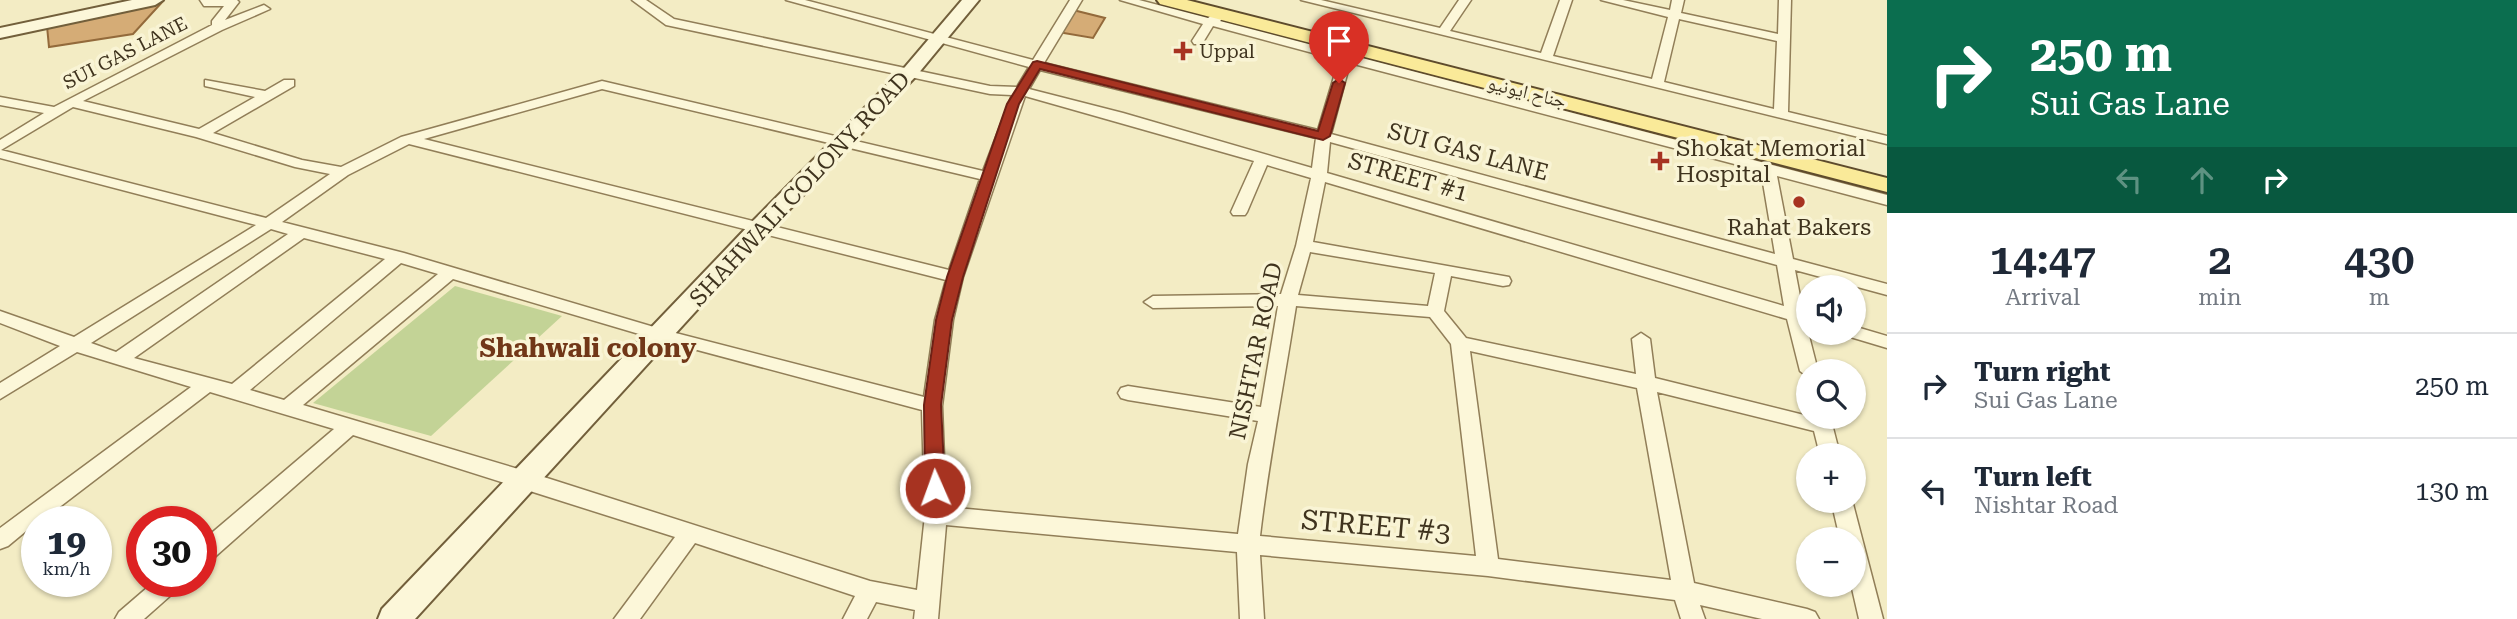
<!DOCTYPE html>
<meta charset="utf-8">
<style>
:root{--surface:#fff;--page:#f2f2f3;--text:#1f2937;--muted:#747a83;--line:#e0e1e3}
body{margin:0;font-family:"Roboto Serif","Noto Naskh Arabic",serif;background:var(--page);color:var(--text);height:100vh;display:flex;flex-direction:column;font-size:26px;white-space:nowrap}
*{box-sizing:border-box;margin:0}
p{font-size:23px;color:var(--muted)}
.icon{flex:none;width:38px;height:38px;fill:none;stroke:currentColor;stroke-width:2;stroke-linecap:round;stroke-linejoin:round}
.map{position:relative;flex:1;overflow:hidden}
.sheet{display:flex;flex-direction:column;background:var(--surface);width:630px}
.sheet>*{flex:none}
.hud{background:#0b6e4f;color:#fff;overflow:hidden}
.buttons{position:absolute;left:1796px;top:275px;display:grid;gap:14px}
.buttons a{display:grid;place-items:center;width:70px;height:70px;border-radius:50%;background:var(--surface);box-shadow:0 2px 5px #0004;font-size:35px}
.speed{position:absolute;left:21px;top:506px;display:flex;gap:14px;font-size:35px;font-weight:700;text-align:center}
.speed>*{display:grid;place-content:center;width:91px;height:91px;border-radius:50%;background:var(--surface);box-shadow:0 2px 5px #0004;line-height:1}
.speed small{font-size:18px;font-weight:400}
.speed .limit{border:10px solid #d22;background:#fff;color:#111}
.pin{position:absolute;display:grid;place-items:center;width:60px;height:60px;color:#fff;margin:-72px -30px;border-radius:50% 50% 50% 0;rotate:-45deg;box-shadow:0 0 7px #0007}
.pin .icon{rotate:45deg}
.me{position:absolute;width:77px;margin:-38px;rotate:358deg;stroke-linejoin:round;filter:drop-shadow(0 0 5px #0008)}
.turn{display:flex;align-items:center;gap:24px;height:147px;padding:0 28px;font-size:32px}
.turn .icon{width:91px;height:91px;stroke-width:2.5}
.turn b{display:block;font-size:49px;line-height:60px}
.lanes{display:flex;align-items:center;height:66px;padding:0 28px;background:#0003;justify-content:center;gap:35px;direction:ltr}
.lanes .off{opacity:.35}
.eta{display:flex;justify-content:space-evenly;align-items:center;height:119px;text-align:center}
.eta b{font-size:42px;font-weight:600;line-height:49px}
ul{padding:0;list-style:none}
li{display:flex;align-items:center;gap:21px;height:105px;padding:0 28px;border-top:2px solid var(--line)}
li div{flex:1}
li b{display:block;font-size:26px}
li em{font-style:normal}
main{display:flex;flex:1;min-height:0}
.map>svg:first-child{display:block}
.green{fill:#c3d396}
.building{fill:#d5ac76;stroke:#936a3b;stroke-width:2}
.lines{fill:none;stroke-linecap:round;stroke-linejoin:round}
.street-casing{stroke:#917e58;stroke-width:3}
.secondary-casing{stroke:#725f3b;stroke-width:4}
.primary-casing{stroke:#5e4b2c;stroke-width:4}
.street{fill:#fcf7d9;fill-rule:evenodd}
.secondary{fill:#fcf7d9;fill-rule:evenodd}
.primary{fill:#faea99;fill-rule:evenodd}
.route{fill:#a73321;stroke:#6d2115;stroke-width:2}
.poi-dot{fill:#a73321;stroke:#f9f4d5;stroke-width:2.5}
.labels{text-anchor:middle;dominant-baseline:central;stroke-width:7;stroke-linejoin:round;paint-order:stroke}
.far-poi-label{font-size:19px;fill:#3f331e;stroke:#f9f4d5;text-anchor:start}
.far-street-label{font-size:19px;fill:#3f331e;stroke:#f9f4d5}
.poi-label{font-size:23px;fill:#3f331e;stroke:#f9f4d5;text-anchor:start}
.street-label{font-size:23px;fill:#3f331e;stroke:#f9f4d5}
.quarter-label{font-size:26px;font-weight:bold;fill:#713718;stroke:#f9f4d5}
.near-street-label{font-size:28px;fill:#3f331e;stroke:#f9f4d5}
</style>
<main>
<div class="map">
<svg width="1887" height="619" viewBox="0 0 1887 619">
<rect width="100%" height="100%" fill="#f3ecc4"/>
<!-- green -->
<polygon class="green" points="455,286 562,316 431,436 313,403"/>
<!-- building -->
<g class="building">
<polygon points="164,0 133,34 49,47 47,26"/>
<polygon points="1065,8 1105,18 1093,38 1052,31"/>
</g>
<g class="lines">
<!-- street casing -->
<g class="street-casing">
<g id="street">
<path d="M200,0H237L239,2L225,20L264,5L270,9L222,30L83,101L199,129L255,97L205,86V80L265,91L284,80H294V86L213,133L302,160L341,167L401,137L602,81L983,171L1012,95L990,94L666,25L632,0H646L674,19L990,86L1017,87L1029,67L786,0H805L1033,60L1070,0H1082L1044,63L1318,130L1339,60L1213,26L1202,44H1194L1192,41L1203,24L1120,0H1139L1208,18L1215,13H1223L1225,16L1220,21L1887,195V205L1777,176L1793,259L1887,284V295L1795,270L1803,312L1808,313L1806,324L1818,371H1808V377L1800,371L1787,319L1325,182L1313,242L1509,277L1511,281L1509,285L1503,286L1451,276L1444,311L1466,338L1636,374L1632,339L1641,333L1650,339L1655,378L1808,416H1830L1840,455H1820L1814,431L1657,392L1694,583L1807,609L1815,612L1819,619H1762L1700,605L1705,619H1681L1675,600L1488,576L1260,555L1264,619H1240L1237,552L946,525L938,619H914L915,610L876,602L867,619H843L855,596L695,543L640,619H614L675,537L353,435L209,562L201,564V542L334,429L210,392L40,522H37L8,546L0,549V528L191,387L77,352L0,399V383L60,346L0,323V311L74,337L256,225L0,158V140L44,113L0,105V97L54,107L212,25V21L224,6H204ZM1350,63L1761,171L1775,254L1331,134ZM1040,70L1316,138L1312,168L1123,113L1029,89ZM602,89L980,179L949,270L424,139ZM1025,96L1254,161L1231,212L1233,215H1245L1247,212L1267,165L1311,178L1296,246L1281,294L1153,296L1144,302L1153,308L1278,306L1261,407L1128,386L1121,388L1118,393L1121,398L1128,400L1258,421L1248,464L1238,534L946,507L942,406L953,320L963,277ZM73,107L196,137L295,167L330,174L266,218L1,150ZM1330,142L1777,265L1784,306L1327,173ZM409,144L946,280L935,320L924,397L664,330L404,253L282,222L348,175ZM271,229L288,234L116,352L91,343ZM304,238L385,259L232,384L134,358ZM1310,252L1435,273L1428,306L1298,295ZM401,263L438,274L284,400L250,390ZM453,279L656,339L922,410L925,515L917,590L870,581L525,471L303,405ZM1296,306L1430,317L1451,344L1476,556L1260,536C1269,459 1284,383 1296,306ZM1470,351L1637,388L1671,580L1498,559Z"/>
<path d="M1301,0H1321L1440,28L1459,0H1471L1450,31L1541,53L1560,0H1572L1553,56L1652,79L1668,17L1601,0H1623L1670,10L1672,0H1684L1681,13L1778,34L1779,0H1791L1788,112L1887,136V144ZM1679,19L1777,41L1774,109L1664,82Z"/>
<polygon points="1853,326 1887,336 1887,348 1847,336 1844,332 1853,332"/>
<polygon points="1831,500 1852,500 1883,619 1859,619 1851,584 1853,584 1853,539 1840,539"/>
<polygon points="155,581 182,581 179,588 144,619 115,619 119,612"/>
</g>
</g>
<!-- secondary casing -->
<g class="secondary-casing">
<g id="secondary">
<polygon points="132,0 163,0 155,5 0,38 0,28"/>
<polygon points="962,0 979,0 917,75 768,232 415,619 378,619 382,609 752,222 905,67"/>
</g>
</g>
<!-- primary casing -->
<g class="primary-casing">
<polygon id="primary" points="1157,0 1187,0 1887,178 1887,192 1160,4"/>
</g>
<!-- street -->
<use href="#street" class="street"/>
<!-- secondary -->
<use href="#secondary" class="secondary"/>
<!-- primary -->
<use href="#primary" class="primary"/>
</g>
<!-- route -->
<polygon class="route" points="1037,61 1318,131 1333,83 1339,79 1345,83 1330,136 1323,140 1040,69 1019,104 963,277 952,320 941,405 945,488 942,493 935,495 928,493 925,488 924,405 936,320 947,277 1007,104 1033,62"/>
<!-- markers -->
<g class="poi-dot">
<path d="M1179.5 40.5h7v7h7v7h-7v7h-7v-7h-7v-7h7z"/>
<path d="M1656.5 150.5h7v7h7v7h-7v7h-7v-7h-7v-7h7z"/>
<circle cx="1799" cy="202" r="7"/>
</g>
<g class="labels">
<!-- far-poi labels -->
<g class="far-poi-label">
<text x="1199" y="51">Uppal</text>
</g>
<!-- far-street labels -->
<g class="far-street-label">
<text transform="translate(125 53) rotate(-27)">SUI GAS LANE</text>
<text transform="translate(1527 92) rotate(14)">جناح ایونیو</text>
</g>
<!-- poi labels -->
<g class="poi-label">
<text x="1676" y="148">Shokat Memorial<tspan x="1676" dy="26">Hospital</tspan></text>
<text x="1799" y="227" text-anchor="middle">Rahat Bakers</text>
</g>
<!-- street labels -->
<g class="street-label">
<text transform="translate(1468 152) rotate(15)">SUI GAS LANE</text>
<text transform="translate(1408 177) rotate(16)">STREET #1</text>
<text transform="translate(800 189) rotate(-47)">SHAHWALI COLONY ROAD</text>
<text transform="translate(1256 351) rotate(-78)">NISHTAR ROAD</text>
</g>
<!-- quarter labels -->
<g class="quarter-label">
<text x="588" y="348">Shahwali colony</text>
</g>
<!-- near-street labels -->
<g class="near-street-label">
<text transform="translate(1376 526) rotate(5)">STREET #3</text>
</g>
</g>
</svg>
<div class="buttons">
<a><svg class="icon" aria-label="sound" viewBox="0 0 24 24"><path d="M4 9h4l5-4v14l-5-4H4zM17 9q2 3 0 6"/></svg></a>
<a><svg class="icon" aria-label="search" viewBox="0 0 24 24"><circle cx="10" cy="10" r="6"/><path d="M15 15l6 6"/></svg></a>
<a>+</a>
<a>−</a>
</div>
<div class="speed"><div>19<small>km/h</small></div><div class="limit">30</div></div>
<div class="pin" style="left:1339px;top:83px;background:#d93025"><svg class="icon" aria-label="arrive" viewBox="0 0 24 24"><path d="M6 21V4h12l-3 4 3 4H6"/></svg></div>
<svg class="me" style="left:935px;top:488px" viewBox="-20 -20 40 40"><circle r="17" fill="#a73321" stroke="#fff" stroke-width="3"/><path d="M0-11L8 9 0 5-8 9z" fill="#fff"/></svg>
</div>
<section class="sheet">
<div class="hud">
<div class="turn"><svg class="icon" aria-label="right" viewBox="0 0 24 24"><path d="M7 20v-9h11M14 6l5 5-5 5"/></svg><div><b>250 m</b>Sui Gas Lane</div></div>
<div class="lanes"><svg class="icon off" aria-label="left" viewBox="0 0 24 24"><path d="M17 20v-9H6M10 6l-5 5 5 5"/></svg><svg class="icon off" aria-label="ahead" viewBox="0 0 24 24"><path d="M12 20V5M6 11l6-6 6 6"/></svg><svg class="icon" aria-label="right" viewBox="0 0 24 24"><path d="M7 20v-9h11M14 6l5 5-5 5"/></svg></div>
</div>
<div class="eta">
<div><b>14:47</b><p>Arrival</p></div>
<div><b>2</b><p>min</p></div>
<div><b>430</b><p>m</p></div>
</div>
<ul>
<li><svg class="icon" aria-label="right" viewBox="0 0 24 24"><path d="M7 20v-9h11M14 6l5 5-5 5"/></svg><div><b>Turn right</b><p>Sui Gas Lane</p></div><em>250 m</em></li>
<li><svg class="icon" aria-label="left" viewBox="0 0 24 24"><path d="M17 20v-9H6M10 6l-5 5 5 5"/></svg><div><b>Turn left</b><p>Nishtar Road</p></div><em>130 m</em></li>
</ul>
</section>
</main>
